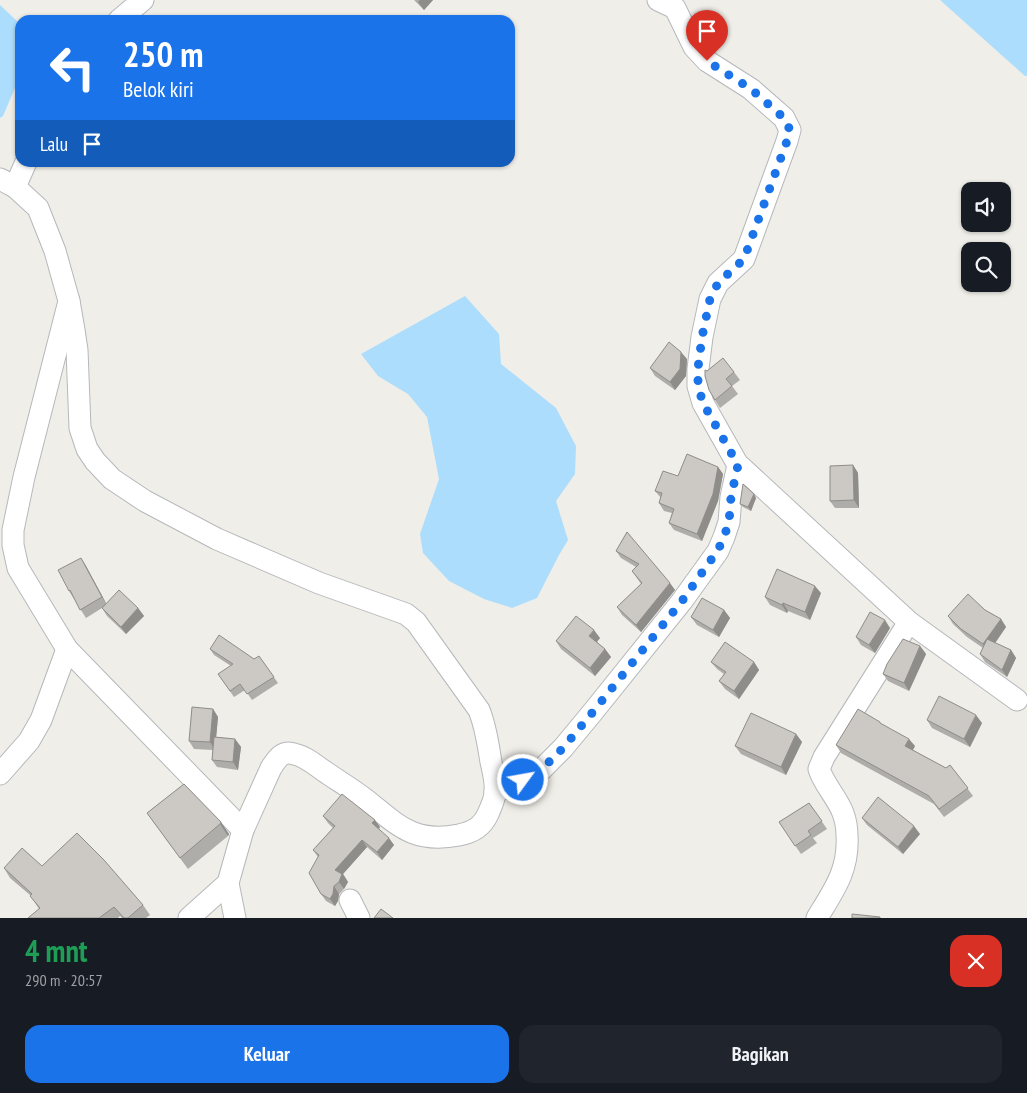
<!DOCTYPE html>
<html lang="id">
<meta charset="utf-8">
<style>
:root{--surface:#171b24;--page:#20242c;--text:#f1f3f6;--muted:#9ea1a6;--accent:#1a73e8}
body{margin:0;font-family:"PT Sans Narrow",sans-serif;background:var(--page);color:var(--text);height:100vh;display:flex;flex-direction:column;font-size:19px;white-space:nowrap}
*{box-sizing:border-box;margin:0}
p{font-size:16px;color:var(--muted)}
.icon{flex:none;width:28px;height:28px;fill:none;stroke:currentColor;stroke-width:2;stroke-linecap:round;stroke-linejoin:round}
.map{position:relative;height:918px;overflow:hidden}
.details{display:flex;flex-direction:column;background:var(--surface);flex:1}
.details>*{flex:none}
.top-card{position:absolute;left:15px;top:15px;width:500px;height:152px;border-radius:15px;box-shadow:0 1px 4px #0004;background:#1a73e8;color:#fff;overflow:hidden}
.fabs{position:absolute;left:961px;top:182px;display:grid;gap:10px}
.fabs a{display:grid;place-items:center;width:50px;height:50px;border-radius:10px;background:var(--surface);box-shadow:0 1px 4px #0004;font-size:25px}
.pin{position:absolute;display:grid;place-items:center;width:42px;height:42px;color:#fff;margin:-51px -21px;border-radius:50% 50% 50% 0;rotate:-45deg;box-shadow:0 0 5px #0007}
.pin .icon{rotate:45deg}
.me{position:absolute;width:55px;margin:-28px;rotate:58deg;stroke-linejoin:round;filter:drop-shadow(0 0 4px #0008)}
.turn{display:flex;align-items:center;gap:18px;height:105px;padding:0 25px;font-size:22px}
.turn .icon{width:65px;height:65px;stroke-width:2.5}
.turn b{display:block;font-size:35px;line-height:42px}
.then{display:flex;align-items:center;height:48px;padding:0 25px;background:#0003;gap:10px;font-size:19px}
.round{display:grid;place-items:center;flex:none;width:52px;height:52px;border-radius:15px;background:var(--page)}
.headline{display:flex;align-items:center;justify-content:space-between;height:85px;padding:0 25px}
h1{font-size:30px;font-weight:800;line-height:38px;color:#1e9e55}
.action{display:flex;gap:10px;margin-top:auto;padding:10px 25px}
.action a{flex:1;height:58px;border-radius:15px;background:var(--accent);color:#fff;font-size:20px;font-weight:800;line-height:58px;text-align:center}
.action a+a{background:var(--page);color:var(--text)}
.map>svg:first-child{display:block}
.water{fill:#acddfc}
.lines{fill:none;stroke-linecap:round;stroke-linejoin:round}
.minor-casing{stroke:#b5b8bb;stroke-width:23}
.minor{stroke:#fff;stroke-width:21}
.wall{fill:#afada9}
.shaded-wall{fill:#8f8d89}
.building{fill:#ccc9c4;stroke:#8f8d89}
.route{stroke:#1a73e8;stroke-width:9;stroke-dasharray:0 16.2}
</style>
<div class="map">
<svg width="1027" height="918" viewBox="0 0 1027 918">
<rect width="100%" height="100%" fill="#f0eee8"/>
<!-- water -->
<g class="water">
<polygon points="940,0 1027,0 1027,76 1025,76"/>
<polygon points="0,5 20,24 20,76 3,116 0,118"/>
<polygon points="465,296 499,334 501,364 556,408 576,446 575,474 556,501 568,540 559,555 537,598 512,608 484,599 449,581 423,553 420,534 439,479 427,417 408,394 378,376 361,354"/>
</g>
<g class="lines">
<!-- minor casing -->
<g class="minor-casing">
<g id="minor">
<polyline points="658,0 675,8 694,47 707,61 751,89 784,118 790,130 787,141 744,259 718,283 710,299 702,337 698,369 698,386 703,403 738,465 741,467 909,622 1017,700"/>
<polyline points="119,20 143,0"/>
<polyline points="0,179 15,187 38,208 55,251 69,301 24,477 13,530 13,545 18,568 67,649 243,830"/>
<polyline points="15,187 26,162"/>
<path d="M69,301L74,330L77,350L80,428L87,449L95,461L112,479L145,501L217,539L319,583L406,614L416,622L479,710C486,727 488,744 491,762C493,771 496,782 495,792C495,799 491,807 488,814C482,827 473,832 459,835C413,844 398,825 365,799C352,789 337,780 324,771C315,765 305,756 294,754C282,750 277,759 271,768L243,830L228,883L189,918"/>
<polyline points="0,774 29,741 41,720 67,649"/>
<polyline points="495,792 537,774 563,748 592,713 682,601 718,551 724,537 729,522 731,497 738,465"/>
<polyline points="228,883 235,918"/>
<polyline points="350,900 359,918"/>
<path d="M817,918C834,890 849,870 847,836C847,828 846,821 843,813C837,797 824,785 819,769L824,757L909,622"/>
</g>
</g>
<!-- minor -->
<use href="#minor" class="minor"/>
</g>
<!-- wall -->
<g class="wall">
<polygon points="414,0 433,0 424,10"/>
<polygon points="687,359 686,376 675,390 655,376 650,368"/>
<polygon points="707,371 734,372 740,380 732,386 738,394 720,408 715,400"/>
<polygon points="853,465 858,473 859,508 835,508 830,501"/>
<polygon points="718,467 723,474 718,501 702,541 674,530 669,523 672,513 664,511 659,503 661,498 655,491 678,476"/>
<polygon points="754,494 756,498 751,511 743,507 740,504"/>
<polygon points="627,532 675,590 641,632 622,615 617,607 641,584 632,571 636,567 621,558 616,551"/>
<polygon points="81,558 86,566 106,603 138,608 144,616 126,634 107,616 102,608 86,618 69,591"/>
<polygon points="821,593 810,620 788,611 787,613 770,605 765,597"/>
<polygon points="724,610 730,618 719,637 697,625 691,617"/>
<polygon points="985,610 1001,619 1006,627 995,643 1011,650 1016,658 1007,677 985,662 980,654 983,648 967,637 953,624 948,616"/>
<polygon points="890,628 875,653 861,645 856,637"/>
<polygon points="600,638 597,642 605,649 611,657 595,676 561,649 556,641"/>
<polygon points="920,646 926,654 909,691 888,681 883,674"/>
<polygon points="210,649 254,659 259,656 278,683 252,700 245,690 234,697 218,674 231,666 214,655"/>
<polygon points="711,662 754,662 759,670 739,699 725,689 719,681 724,674 717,669"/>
<polygon points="213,709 218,717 216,737 235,739 241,747 238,770 217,767 212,760 213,750 194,749 189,741"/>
<polygon points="927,720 982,723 970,747 932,728"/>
<polygon points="882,724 915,746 913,750 946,768 950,765 973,796 944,817 934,804 841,753 836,745"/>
<polygon points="796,734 802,742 786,775 741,754 735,746"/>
<polygon points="184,784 229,834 228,836 188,869 147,813"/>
<polygon points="809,803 827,829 813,838 817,843 801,854 779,822"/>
<polygon points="323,816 380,827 379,829 394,845 382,860 367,847 343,874 348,882 344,889 339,894 338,901 335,906 326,901 321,894 318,857 313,850 333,828 328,823"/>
<polygon points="862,818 920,834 903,854 867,825"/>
<polygon points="42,866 143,905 150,915 146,918 122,918 120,916 118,918 28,918 39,909 30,895 10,878 4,868"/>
</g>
<!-- shaded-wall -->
<g class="shaded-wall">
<polygon points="420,0 433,0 424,10 418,2"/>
<polygon points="681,352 687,359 686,376 675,390 670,382"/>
<polygon points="853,465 858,473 859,508 854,500"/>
<polygon points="718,467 723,474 718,501 702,541 697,534"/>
<polygon points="754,494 756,498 751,511 748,507"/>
<polygon points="81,558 86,566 107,605 102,597"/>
<polygon points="670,583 675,590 641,632 636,625"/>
<polygon points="815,586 821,593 810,620 805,612"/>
<polygon points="783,603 788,611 787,613 782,605"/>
<polygon points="138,608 144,616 126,634 121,627"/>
<polygon points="724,610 730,618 719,637 713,630"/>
<polygon points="1001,619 1006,627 989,652 983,644"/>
<polygon points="885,620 890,628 875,653 869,645"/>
<polygon points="594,630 600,638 595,644 589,636"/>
<polygon points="920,646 926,654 909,691 904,683"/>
<polygon points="605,649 611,657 595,676 590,668"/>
<polygon points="1011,650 1016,658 1007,677 1002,670"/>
<polygon points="754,662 759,670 739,699 734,691"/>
<polygon points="213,709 218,717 215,750 210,742"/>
<polygon points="976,715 982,723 970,747 964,739"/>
<polygon points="796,734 802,742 786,775 781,767"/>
<polygon points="235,739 241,747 238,770 233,762"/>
<polygon points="909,739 915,746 911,753 905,746"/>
<polygon points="375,820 380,827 377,831 372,823"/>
<polygon points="221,822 229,834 228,836 220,824"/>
<polygon points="914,826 920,834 903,854 898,847"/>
<polygon points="389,838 394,845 382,860 377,852"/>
<polygon points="362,840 367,847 343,874 348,882 344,889 339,882 335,870"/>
<polygon points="334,886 339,894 338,901 335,906 330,899"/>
</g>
<!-- building -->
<g class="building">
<polygon points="669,342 681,352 680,369 670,382 650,368"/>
<polygon points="723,358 734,372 726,379 732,386 715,400 709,390 705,376 705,370 707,371"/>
<polygon points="687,454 718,467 713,494 697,534 669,523 674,509 659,503 662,493 655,491 663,471 678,476"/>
<polygon points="853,465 854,500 830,501 830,466"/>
<polygon points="743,484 754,494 748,507 740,504"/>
<polygon points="627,532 670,583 636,625 617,607 642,583 632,571 639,564 616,551"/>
<polygon points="81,558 102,597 80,610 70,590 69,591 58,570"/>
<polygon points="777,569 815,586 805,612 783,603 782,605 765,597"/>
<polygon points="119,590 138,608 121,627 102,608"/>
<polygon points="968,594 985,610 1001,619 983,644 961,629 948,616"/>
<polygon points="702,598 724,610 713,630 691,617"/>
<polygon points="870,612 885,620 869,645 856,637"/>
<polygon points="576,616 594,630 589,636 605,649 590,668 556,641"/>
<polygon points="219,635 254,659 259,656 274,677 247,694 240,684 230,691 218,674 233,664 210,649"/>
<polygon points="903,639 920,646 904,683 883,674 887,664"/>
<polygon points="987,639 1011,650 1002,670 980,654"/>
<polygon points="725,642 754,662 734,691 719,681 726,672 711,662"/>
<polygon points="939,696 976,715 964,739 927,720"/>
<polygon points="192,707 213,709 210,742 189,741"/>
<polygon points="858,709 880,722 880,723 909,739 905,746 946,768 950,765 968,788 939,809 929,796 836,745"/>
<polygon points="751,713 796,734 781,767 735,746"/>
<polygon points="214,737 235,739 233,762 212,760"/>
<polygon points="184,784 221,822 220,824 180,858 147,813"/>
<polygon points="342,794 375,820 372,823 389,838 377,852 362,840 335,870 342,874 339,882 334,886 333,894 330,899 321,894 309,873 319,855 313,850 335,826 323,816"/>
<polygon points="878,797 914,826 898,847 862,818"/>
<polygon points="809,803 822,821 808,831 811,835 795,846 779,822"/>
<polygon points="77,833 104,860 143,905 128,918 124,918 114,907 99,918 28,918 40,908 30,896 32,894 4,868 22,848 42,866"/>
<polygon points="381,909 393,918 374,918"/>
<polygon points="852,914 880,917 880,918 852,918"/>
</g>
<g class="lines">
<!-- route -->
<polyline class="route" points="523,780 537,774 563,748 592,713 682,601 718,550 724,537 729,522 731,497 738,465 703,403 698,386 698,368 702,337 710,299 718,283 744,259 787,141 790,130 784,118 751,89 707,61"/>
</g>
</svg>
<div class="fabs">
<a><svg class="icon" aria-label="sound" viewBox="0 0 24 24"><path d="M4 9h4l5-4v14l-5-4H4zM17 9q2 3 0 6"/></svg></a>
<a><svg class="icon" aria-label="search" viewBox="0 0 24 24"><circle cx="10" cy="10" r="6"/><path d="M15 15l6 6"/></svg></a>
</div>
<div class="pin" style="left:707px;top:61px;background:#d93025"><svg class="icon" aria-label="arrive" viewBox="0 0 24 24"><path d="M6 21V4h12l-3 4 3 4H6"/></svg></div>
<svg class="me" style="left:523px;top:780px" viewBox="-20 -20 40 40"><circle r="17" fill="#1a73e8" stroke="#fff" stroke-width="3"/><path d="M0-11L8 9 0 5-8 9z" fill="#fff"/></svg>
<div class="top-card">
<div class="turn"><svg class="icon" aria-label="left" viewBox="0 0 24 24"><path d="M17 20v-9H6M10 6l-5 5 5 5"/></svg><div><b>250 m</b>Belok kiri</div></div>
<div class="then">Lalu<svg class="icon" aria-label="arrive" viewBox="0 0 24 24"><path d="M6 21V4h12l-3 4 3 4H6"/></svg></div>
</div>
</div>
<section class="details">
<div class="headline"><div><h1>4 mnt</h1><p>290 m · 20:57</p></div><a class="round" style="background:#d93025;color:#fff"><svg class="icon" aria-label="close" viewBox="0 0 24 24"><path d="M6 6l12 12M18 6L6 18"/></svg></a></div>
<div class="action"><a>Keluar</a><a>Bagikan</a></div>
</section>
